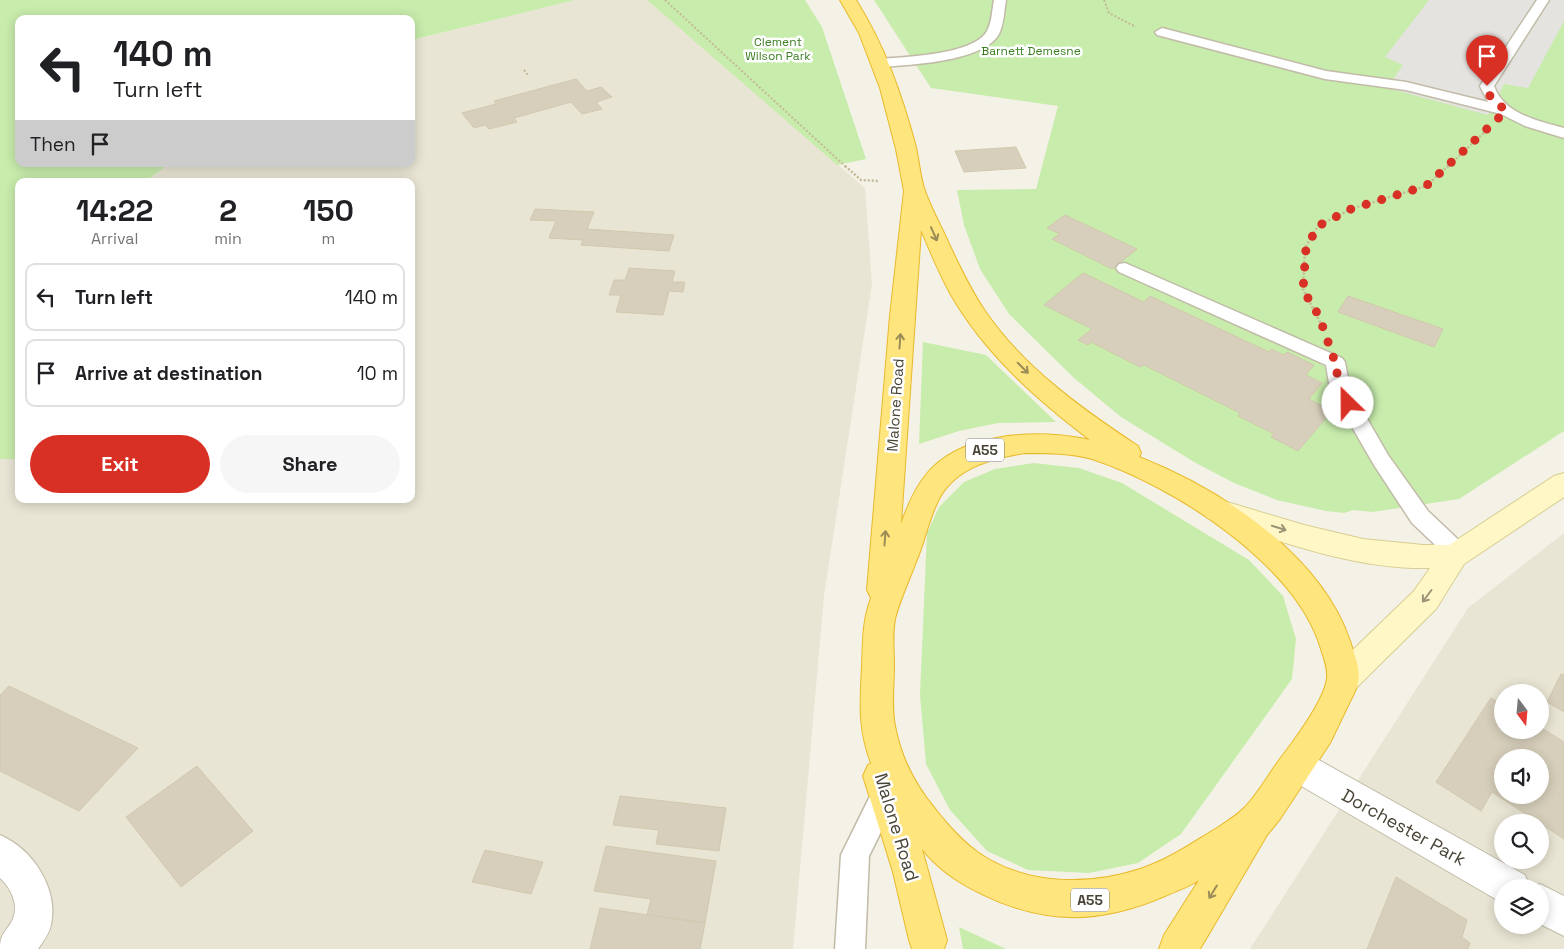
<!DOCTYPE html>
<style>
:root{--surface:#fff;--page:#f6f6f6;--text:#202124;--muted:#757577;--line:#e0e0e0;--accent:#d93025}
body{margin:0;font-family:"Space Grotesk",sans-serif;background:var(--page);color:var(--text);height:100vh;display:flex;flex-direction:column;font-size:19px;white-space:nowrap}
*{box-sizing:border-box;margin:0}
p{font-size:16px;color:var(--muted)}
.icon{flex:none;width:28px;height:28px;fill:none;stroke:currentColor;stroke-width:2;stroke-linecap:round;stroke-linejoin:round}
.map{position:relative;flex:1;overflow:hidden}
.sheet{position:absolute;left:15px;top:178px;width:400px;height:325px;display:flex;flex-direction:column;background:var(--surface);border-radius:10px;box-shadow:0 2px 12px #0003}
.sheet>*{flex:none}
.banner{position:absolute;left:15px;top:15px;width:400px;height:152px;border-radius:10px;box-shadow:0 2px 12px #0003;background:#fff;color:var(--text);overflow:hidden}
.needle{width:32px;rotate:164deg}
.tools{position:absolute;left:1494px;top:684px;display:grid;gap:10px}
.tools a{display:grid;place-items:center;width:55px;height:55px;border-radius:50%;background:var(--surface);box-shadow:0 2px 12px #0003;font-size:25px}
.pin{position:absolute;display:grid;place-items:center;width:42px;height:42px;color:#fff;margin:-51px -21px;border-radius:50% 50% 50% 0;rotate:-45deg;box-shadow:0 0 5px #0007}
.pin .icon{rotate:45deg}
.me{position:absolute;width:55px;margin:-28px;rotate:337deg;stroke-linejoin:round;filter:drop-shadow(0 0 4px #0008)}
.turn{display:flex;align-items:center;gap:18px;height:105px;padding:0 15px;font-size:22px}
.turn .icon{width:65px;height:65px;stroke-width:2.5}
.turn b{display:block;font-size:35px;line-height:42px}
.then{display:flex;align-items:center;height:48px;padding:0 15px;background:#0003;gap:10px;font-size:19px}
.eta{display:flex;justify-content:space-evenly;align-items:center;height:85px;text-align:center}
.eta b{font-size:30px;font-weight:600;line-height:35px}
.action{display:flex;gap:10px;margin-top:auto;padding:10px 15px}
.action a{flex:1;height:58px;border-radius:30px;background:var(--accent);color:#fff;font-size:20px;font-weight:600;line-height:58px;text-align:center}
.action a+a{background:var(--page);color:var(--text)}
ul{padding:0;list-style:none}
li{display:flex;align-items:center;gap:15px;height:68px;margin:0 10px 8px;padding:0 5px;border:2px solid var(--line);border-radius:10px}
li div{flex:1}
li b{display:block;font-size:19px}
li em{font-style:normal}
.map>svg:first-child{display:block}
.residential{fill:#e9e5d4;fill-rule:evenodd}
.green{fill:#c8ecac}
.parking{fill:#e5e3df}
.building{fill:#d7cfbb;stroke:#d2c8ae;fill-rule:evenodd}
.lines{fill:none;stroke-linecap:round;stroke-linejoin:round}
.service-casing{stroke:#c1bba8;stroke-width:3}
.minor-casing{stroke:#c1bba8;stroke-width:2}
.secondary-casing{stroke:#d8cd93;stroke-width:2}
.trunk-casing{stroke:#e9b92c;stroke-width:2}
.path-far1{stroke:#c4b998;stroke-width:2;stroke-dasharray:2 2;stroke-linecap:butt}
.path{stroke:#c4b998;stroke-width:2.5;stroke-dasharray:2 2;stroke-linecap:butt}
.service{fill:#fff;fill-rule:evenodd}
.minor{fill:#fff;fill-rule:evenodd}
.secondary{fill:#fff8c6;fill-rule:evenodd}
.trunk{fill:#ffe57e;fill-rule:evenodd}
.oneway{stroke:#9a8c56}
.oneway2{stroke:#9a9476}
.route{stroke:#d93025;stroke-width:9;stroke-dasharray:0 16.2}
.labels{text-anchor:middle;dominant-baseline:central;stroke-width:5;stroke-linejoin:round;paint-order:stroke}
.far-park-label{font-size:12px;fill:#3c7f23;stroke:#fff}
.shield{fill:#fff;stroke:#7f7b72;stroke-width:1}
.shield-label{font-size:14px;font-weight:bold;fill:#484335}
.street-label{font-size:15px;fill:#484335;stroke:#fff}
.near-street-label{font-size:18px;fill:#484335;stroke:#fff}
</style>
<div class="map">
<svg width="1564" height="949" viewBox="0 0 1564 949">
<rect width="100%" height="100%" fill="#f4f2e6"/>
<!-- residential -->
<g class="residential">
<polygon points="575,0 647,0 865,188 872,284 824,596 793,949 0,949 0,459 19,459 19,499 411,499 411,181 146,181 169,164 411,164 411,38 417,39"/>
<path d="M1564,533V949H1250L1468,608ZM1502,692H1540V730H1502ZM1502,758H1540V795H1502ZM1502,822H1540V860H1502ZM1502,888H1540V925H1502Z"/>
</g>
<!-- green -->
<g class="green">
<polygon points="0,0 575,0 416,39 411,38 411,19 19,19 19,164 169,164 146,181 19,181 19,459 0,459"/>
<polygon points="647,0 805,0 822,27 866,159 837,165"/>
<polygon points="874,0 1564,0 1564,431 1459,499 1373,512 1353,510 1344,513 1326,511 1277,500 1234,483 1194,462 1121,417 1073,377 1009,314 980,269 964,225 957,190 1036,189 1058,106 931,88"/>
<polygon points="923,342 986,355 1056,422 998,423 959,431 919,444"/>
<polygon points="1034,463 1079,468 1122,483 1249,560 1283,596 1296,639 1292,679 1181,834 1138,863 1089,873 1028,870 987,851 950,810 926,764 920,695 927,533 939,507 964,482 995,469"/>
<polygon points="959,927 1006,949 963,949"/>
</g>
<!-- parking -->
<polygon class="parking" points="1429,0 1564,0 1564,21 1528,88 1504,84 1488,115 1387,88 1403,65 1385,57"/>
<!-- building -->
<g class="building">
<polygon points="576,79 587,91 601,87 612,97 596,102 602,109 582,114 571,102 514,118 517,122 489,129 485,125 474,128 462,113 496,104 494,101"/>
<polygon points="1016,147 1026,168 964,172 955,151"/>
<polygon points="535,209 594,212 587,229 674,235 669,251 581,245 583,240 549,238 556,221 530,220"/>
<polygon points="1065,215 1137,249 1112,269 1052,239 1060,234 1047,228"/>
<polygon points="629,268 675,271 672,282 685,282 683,292 669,291 663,315 616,312 621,295 609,295 614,280 625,280"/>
<polygon points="1083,273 1144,302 1150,296 1269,352 1271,349 1284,355 1287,352 1314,365 1306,375 1322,383 1309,399 1332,411 1298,451 1271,437 1274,434 1238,416 1240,413 1144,365 1140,367 1091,342 1088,345 1078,340 1092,329 1044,305"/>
<polygon points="1348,296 1443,329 1434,347 1338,312"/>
<polygon points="1561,674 1564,675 1564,712 1547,702"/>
<polygon points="9,686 138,748 79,811 0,771 0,695"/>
<path d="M1491,698L1502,705V730H1540V727L1564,742V839L1492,792L1481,811L1436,782ZM1502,758H1540V795H1502Z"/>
<polygon points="197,766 253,831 181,887 126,817"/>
<polygon points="620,796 726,808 719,851 656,844 659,830 613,825"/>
<polygon points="606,846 716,861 705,923 647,915 651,899 594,891"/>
<polygon points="485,850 543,862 531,894 472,882"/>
<polygon points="1396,877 1467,920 1462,937 1470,943 1468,949 1367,949"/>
<polygon points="600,908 705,923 700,949 590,949"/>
</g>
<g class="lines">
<!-- service casing -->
<g class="service-casing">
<g id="service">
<path d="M994,0H1006C1004,11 1004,24 999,34C983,62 909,65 879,67L872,63L879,59C904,57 974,55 987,31C992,22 992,10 994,0Z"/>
<path d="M1537,0H1549L1494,86C1504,114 1538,121 1564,128V138L1525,126L1501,114L1406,90L1325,79L1157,35L1155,32L1162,28L1326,71L1406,82L1488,102L1480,86Z"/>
<polygon points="1125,263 1342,358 1345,362 1350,389 1388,455 1428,511 1466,547 1469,553 1466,559 1458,562 1450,559 1412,523 1374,465 1330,389 1326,365 1119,272 1116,268 1119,264"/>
<polygon points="885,782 895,786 899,795 869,856 865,949 835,949 841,855 875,786"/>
</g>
</g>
<!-- minor casing -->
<g class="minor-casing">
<g id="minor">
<polygon points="1296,749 1308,754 1525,875 1530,888 1502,888 1502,903 1499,901 1284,776 1279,765 1284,754"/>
<path d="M0,835C33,849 59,889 51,925C49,934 43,942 38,949H0C0,934 5,933 12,921C20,906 11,888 0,878Z"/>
<polygon points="1540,884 1564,896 1564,936 1540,924 1540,888 1532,888"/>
</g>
</g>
<!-- secondary casing -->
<g class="secondary-casing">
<path id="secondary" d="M1564,473V497L1464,564L1436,609L1355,689L1344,693L1333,689L1328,679L1333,669L1414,591L1430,568C1354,570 1278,540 1207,518L1203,510L1207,502L1217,499L1304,525L1363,539L1423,545H1449L1554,476Z"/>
</g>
<!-- trunk casing -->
<g class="trunk-casing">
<path id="trunk" d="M840,0H856C885,46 902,95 916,147C919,161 920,175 924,188C930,207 941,225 949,244C960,267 970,289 985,311C1023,367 1082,409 1138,446L1141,453L1139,457C1221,489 1321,555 1350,641C1355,657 1363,673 1356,689L1330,743L1280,819L1267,835L1200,949H1159L1164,935L1199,880C1189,887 1176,891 1165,896C1100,924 1045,925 982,894C960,884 937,868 922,849L947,940L944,949H912L909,940L893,872L863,776L868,765L871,763C858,729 860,703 862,667C863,643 862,622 871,598L867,590L890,316L904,191L896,149L880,88L859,33ZM921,230C930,251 939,273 950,293C984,353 1036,399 1090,440C1041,428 958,432 925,476C914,490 907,507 901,524ZM1025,453C1047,453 1071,453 1092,459C1172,485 1294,563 1320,646C1323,656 1328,667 1327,678C1325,700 1293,742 1280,759C1268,775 1258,794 1244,808C1236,816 1226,822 1217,828C1192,843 1168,860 1140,869C1092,885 1034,885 990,860C968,848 951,829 936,810C915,785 901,758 895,726C891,706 894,686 894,666C894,650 892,634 895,619C900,599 909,581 916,562C925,541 929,518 939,499C956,467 993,458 1025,453Z"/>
</g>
<!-- path-far1 -->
<g class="path-far1">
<polyline points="665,0 846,167"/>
<polyline points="1104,0 1109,13 1136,27"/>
<polyline points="524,70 529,76"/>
<polyline points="1447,167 1486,131"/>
</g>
<!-- path -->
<g class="path">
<polyline points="845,166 861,180 879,181"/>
<polyline points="1322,326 1303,289 1305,248 1318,226 1351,209 1426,186 1448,166"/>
</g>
<!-- service -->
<use href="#service" class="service"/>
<!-- minor -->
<use href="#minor" class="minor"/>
<!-- secondary -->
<use href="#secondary" class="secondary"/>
<!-- trunk -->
<use href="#trunk" class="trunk"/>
</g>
<!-- one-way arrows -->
<defs><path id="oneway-shaft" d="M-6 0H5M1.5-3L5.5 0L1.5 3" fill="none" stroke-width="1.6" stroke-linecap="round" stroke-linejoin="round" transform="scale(1.25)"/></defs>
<g class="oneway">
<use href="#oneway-shaft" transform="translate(934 234) rotate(66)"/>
<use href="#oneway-shaft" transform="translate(900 341) rotate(-86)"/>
<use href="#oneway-shaft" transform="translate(1023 368) rotate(45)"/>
<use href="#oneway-shaft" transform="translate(885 538) rotate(-86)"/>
<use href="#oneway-shaft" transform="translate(1213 892) rotate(121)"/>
</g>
<g class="oneway2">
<use href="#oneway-shaft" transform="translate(1279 528) rotate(17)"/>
<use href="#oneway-shaft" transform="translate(1427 596) rotate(127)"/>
</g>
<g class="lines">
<!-- route -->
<polyline class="route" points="1348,403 1340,389 1335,362 1319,316 1303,290 1306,248 1318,226 1351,209 1426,186 1506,111 1488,94 1487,86"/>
</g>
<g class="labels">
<!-- far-park labels -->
<g class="far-park-label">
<text x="778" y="42">Clement<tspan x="778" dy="14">Wilson Park</tspan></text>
<text x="1031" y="51">Barnett Demesne</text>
</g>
<!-- shield labels -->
<g class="shield">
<rect x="966" y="438.5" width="38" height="23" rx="4"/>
<rect x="1071" y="888.5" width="38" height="23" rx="4"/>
</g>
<g class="shield-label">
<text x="985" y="450">A55</text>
<text x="1090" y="900">A55</text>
</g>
<!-- street labels -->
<g class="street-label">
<text transform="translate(895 405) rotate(-86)">Malone Road</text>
</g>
<!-- near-street labels -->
<g class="near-street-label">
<text transform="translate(897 827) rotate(73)">Malone Road</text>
<text transform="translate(1404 827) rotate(29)">Dorchester Park</text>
</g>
</g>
</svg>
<div class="tools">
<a><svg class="needle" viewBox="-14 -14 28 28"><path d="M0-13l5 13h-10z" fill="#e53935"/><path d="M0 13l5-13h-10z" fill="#757577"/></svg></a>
<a><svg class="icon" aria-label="sound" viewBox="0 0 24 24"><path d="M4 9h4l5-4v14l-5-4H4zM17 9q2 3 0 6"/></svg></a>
<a><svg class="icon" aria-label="search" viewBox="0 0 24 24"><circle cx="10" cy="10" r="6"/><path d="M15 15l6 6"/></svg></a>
<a><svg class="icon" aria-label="layers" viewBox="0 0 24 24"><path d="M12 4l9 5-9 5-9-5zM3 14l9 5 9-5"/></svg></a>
</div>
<div class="pin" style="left:1487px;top:86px;background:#d93025"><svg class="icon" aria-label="arrive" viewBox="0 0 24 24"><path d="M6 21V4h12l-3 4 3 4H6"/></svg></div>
<svg class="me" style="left:1348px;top:403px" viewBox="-20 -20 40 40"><circle r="19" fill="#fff"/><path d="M0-13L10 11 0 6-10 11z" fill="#d93025"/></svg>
<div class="banner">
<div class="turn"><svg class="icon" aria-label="left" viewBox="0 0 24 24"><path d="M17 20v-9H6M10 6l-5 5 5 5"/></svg><div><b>140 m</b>Turn left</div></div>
<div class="then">Then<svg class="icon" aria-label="arrive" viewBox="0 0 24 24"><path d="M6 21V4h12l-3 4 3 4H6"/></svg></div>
</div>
<section class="sheet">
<div class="eta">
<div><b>14:22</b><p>Arrival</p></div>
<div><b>2</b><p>min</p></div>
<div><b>150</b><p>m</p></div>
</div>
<ul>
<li><svg class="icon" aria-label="left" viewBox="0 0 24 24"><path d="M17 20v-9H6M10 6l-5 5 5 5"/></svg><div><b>Turn left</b></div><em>140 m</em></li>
<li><svg class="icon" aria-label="arrive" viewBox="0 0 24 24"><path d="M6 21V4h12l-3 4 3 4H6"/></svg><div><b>Arrive at destination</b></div><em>10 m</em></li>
</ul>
<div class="action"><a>Exit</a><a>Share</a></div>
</section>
</div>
